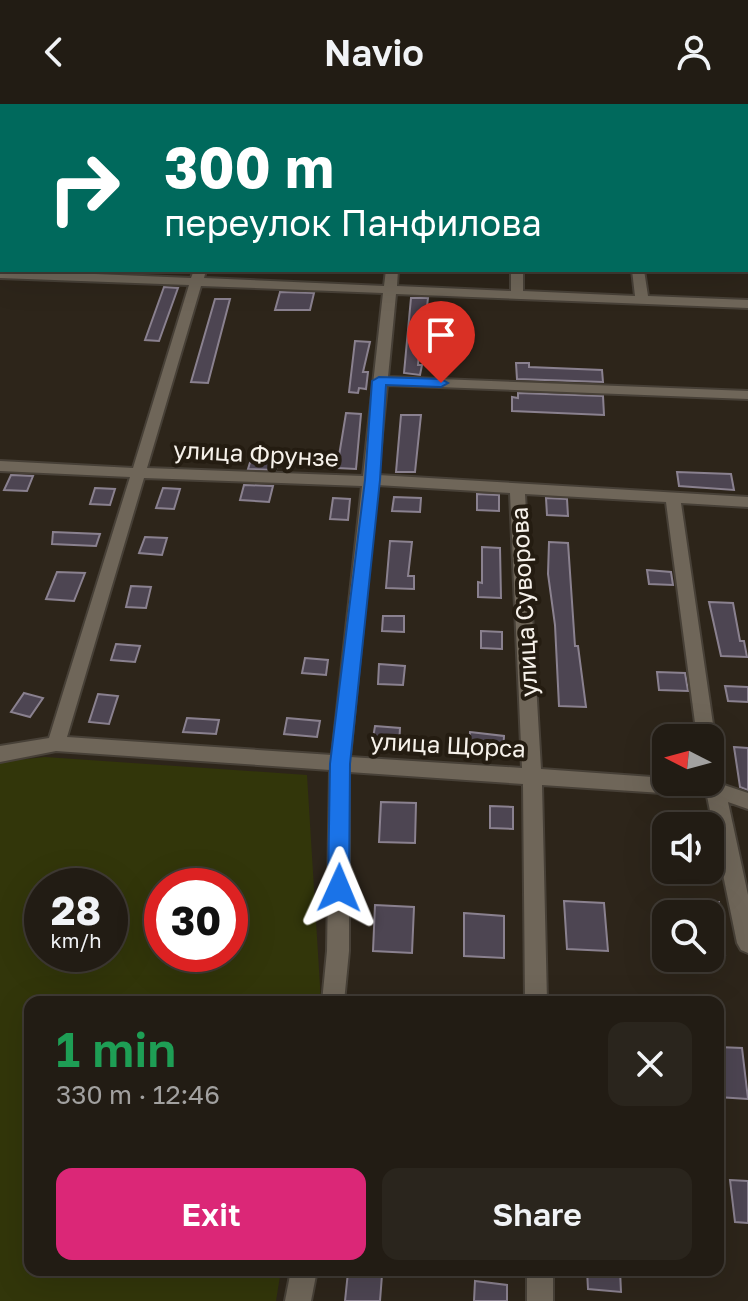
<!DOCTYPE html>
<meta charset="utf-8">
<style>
:root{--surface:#221c14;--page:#2a251d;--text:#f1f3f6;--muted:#a2a1a0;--line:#3f3a34;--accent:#db2777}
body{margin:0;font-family:"Golos Text",sans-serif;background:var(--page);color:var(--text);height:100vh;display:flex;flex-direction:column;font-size:30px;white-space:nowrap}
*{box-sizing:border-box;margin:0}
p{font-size:26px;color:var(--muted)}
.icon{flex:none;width:44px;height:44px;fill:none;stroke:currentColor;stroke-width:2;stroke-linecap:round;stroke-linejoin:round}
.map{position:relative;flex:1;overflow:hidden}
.sheet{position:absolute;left:24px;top:892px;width:700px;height:280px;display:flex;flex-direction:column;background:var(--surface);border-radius:16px;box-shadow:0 8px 32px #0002,0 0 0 2px var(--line)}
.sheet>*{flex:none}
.top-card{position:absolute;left:0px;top:0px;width:748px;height:168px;box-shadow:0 8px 32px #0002,0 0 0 2px var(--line);background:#00695c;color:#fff;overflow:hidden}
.needle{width:52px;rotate:276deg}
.fabs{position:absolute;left:652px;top:620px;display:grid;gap:16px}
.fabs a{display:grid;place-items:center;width:72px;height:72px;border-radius:16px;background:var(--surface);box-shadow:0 8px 32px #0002,0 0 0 2px var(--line);font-size:40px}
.speed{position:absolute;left:24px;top:764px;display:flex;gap:16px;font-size:40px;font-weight:700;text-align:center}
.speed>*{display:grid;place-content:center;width:104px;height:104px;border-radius:50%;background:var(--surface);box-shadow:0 8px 32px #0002,0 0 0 2px var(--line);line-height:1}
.speed small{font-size:20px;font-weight:400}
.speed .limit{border:12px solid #d22;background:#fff;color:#111}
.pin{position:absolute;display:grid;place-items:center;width:68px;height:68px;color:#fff;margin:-82px -34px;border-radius:50% 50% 50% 0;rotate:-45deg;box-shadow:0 0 8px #0007}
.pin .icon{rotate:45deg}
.me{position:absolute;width:88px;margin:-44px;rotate:1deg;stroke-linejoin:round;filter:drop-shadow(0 0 6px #0008)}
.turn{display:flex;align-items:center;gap:28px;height:168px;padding:0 32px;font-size:36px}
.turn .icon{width:104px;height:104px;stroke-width:2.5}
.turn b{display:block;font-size:56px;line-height:68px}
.round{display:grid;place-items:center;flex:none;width:84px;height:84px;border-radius:16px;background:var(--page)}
.headline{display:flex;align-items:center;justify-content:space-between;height:136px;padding:0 32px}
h1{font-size:48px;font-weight:600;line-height:60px;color:#1e9e55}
.action{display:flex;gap:16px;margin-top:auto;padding:16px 32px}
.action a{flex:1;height:92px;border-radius:16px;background:var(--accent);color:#fff;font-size:32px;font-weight:600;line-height:92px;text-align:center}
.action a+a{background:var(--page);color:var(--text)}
header{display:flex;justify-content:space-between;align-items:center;height:104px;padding:0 32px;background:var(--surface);font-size:36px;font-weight:600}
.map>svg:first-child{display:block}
.green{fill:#32360a;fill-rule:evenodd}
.building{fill:#4d4552;stroke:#8a818f;stroke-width:2}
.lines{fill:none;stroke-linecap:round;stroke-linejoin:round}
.minor-casing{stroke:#474037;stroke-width:4}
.minor{fill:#6f6659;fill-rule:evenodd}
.route{fill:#1a73e8;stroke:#114b97;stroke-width:2}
.labels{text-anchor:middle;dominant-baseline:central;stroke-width:8;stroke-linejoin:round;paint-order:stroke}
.street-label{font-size:24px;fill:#f6f1ea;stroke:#241c11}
</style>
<header><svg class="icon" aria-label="back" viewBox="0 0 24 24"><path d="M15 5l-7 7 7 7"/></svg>Navio<svg class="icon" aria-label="person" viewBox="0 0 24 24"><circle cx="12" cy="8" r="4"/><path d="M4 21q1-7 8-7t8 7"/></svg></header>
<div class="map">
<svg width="748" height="1197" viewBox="0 0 748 1197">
<rect width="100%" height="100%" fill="#2d251a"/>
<!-- green -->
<path class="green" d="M45,653L307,671L321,898H30V1166H281L276,1197H0V658ZM42,782H110V850H42ZM162,782H230V850H162Z"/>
<!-- building -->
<g class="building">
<polygon points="164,183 178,184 159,237 145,236"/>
<polygon points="280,188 314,189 310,206 275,206"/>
<polygon points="411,194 428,194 424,228 421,228 418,261 422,261 420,271 404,269"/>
<polygon points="215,195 230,195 208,279 191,278"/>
<polygon points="355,237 370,238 363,268 368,268 366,285 359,284 358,289 349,288"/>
<polygon points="516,259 529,259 529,263 602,266 603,278 517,275"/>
<polygon points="518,289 603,292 604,311 512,307 512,293 518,294"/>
<polygon points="346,309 361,310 356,365 337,364"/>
<polygon points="401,311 421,311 415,368 396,368"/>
<polygon points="252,352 278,353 276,366 248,365"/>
<polygon points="677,368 731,370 734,386 679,382"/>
<polygon points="11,371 33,372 27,387 4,386"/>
<polygon points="244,381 273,382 269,398 240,396"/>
<polygon points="95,384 115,385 110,401 90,400"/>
<polygon points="163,384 180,385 174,405 156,404"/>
<polygon points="477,390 499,391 499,407 477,406"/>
<polygon points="394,393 421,394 420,408 392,407"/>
<polygon points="333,394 350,395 348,416 330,415"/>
<polygon points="546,394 567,395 568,412 547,411"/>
<polygon points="53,428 100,430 96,442 52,440"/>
<polygon points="145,433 167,434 162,451 139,449"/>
<polygon points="390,437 412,438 408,472 414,472 414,485 386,484"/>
<polygon points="549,438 568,439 575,542 578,542 586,603 559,602 555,521 548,470"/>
<polygon points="482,443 500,444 501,494 478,493 478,478 482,479"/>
<polygon points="647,466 671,468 673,481 649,480"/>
<polygon points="57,468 85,469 74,497 46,495"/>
<polygon points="131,482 151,483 146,504 126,503"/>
<polygon points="709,498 733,499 740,537 744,537 747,553 721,552"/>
<polygon points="383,512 404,512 404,528 382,527"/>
<polygon points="481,527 502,528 502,545 481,544"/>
<polygon points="116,540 140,542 135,558 111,556"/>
<polygon points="305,554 328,556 326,571 302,569"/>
<polygon points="379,560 405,562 403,581 378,580"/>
<polygon points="657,568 685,569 688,587 659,586"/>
<polygon points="725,582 748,583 748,598 728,597"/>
<polygon points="24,589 43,594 30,613 11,608"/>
<polygon points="98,590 118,592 109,620 89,618"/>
<polygon points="187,614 219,616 216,630 183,628"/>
<polygon points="287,614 320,617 317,633 284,630"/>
<polygon points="375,622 400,624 399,642 372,640"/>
<polygon points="470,628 504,632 503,650 469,647"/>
<polygon points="734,643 748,644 748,686 740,683"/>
<polygon points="381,698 416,699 415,739 379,738"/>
<polygon points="490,702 513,703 513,725 490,724"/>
<polygon points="564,797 604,799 608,847 567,845"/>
<polygon points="719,798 725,851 710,850 710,799"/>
<polygon points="375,801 414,803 412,849 373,847"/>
<polygon points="464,809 504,812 504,854 464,852"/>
<polygon points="718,943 742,944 748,995 718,993"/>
<polygon points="730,1076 748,1077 748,1119 735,1118"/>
<polygon points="587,1166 620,1166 621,1188 588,1185"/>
<polygon points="348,1168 382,1171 380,1197 345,1197"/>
<polygon points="475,1177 507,1181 507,1197 474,1197"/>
</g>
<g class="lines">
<!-- minor casing -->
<g class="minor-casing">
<g id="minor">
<rect x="246" y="0" width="10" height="2"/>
<rect x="410" y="0" width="10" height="2"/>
<rect x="510" y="0" width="10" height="2"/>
<rect x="609" y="0" width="10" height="2"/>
<polygon points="642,0 658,0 659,2 643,2"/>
<rect x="746" y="7" width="2" height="7"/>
<rect x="0" y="72" width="2" height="6"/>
<rect x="746" y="73" width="2" height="6"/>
<polygon points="746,108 748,108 748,123 746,122"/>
<path d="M0,166L191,174L194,166H206L204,174L384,182L386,166H398L397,182L511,187V166H523V187L635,192L632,166H644L648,192L748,196V204L396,190L388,273L748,287V295L387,281L378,371L748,393V403L681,399L715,634L710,640V634H697L666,398L525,390L541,665L666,674V678H710V653L717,656L724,681L748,689V705L728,698L748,791V849L741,846L737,839L707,692L542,681L547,898H525L523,680L349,668V847L344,898H322L327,847L330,666L56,647L0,658V642L49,634L130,373L0,367V357L133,364L189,181L0,174ZM201,182L383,189L363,372L147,364ZM144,374L362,382L332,651L67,633ZM377,381L510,389L522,664L350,653Z"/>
<polygon points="291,1166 317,1166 311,1197 285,1197"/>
<rect x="527" y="1166" width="26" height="31"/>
</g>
</g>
<!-- minor -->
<use href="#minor" class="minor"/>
</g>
<!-- route -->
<polygon class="route" points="379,273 441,275 448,279 441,283 386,281 380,376 350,660 349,784 346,791 339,794 331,791 328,784 330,660 365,376 372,277"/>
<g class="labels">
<!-- street labels -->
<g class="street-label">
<text transform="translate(256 349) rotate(3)">улица Фрунзе</text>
<text transform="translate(523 498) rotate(-93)">улица Суворова</text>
<text transform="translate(448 640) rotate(3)">улица Щорса</text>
</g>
</g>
</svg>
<div class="fabs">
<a><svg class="needle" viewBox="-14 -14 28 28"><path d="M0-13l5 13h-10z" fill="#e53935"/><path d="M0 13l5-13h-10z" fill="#a2a1a0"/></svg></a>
<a><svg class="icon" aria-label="sound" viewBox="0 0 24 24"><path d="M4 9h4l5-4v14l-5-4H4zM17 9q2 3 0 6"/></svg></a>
<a><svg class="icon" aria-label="search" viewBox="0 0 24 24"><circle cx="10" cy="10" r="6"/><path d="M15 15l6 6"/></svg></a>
</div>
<div class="speed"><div>28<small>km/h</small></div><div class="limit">30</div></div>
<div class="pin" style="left:441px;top:279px;background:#d93025"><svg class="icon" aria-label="arrive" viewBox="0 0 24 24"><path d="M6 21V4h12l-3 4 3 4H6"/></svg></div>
<svg class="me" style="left:339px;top:784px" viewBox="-20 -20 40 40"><path d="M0-17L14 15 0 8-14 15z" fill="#1a73e8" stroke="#fff" stroke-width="4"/></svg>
<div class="top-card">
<div class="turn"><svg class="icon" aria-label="right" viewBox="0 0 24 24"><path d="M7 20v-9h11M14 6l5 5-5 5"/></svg><div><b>300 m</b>переулок Панфилова</div></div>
</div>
<section class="sheet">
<div class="headline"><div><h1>1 min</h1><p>330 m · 12:46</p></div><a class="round"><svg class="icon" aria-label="close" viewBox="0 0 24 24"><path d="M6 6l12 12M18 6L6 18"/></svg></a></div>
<div class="action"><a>Exit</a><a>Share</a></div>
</section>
</div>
